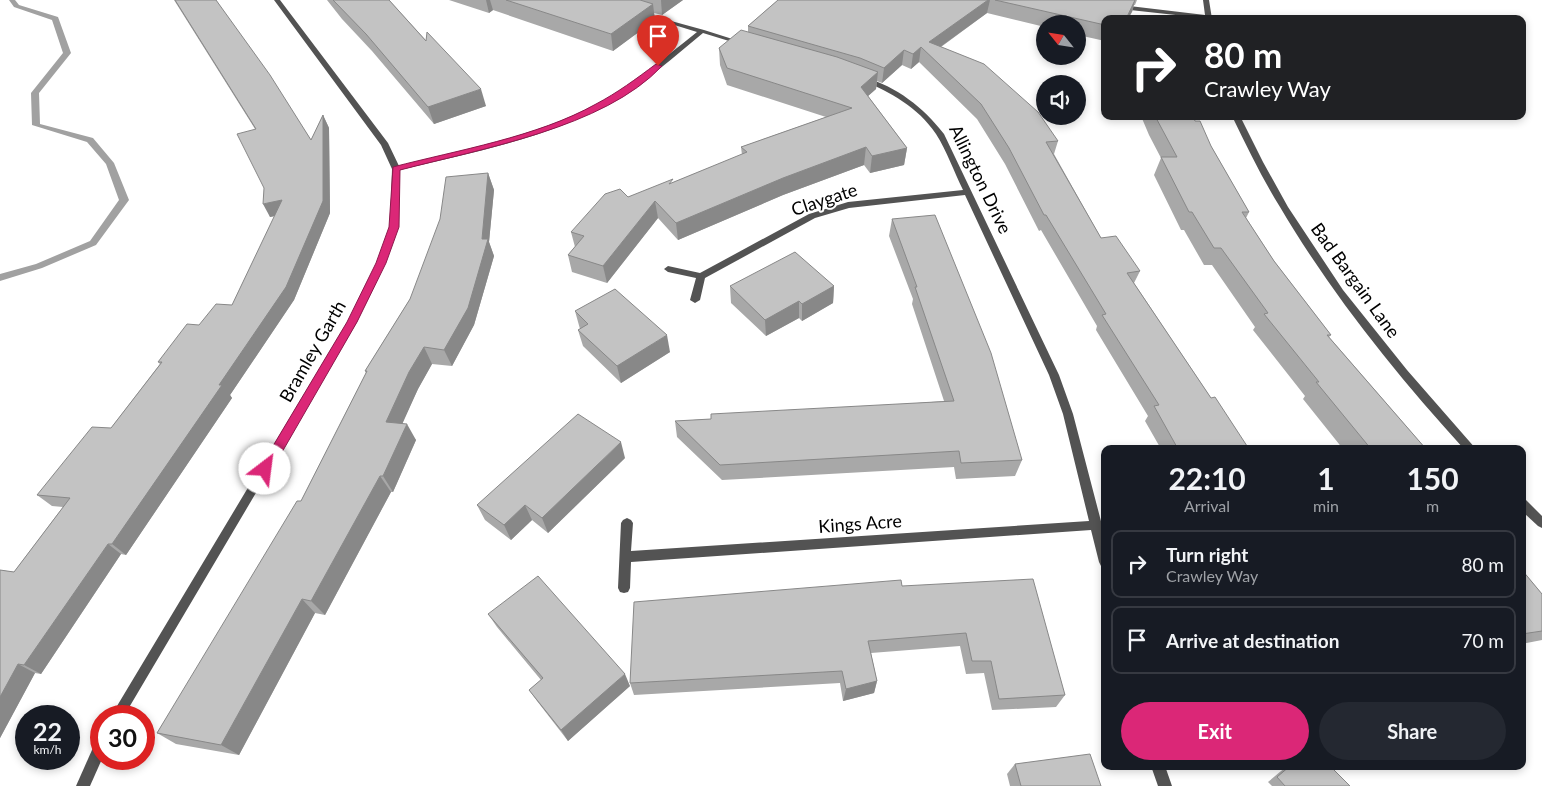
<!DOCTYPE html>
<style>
:root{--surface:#171b24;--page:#242831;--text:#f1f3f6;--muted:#9ea1a6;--line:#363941;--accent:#db2777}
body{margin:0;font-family:Lato,sans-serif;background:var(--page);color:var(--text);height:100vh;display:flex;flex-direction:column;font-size:19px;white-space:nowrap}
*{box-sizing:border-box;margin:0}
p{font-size:16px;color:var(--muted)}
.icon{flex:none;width:28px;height:28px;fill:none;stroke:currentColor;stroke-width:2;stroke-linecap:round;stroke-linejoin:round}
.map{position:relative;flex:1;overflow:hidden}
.side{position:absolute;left:1101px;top:445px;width:425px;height:325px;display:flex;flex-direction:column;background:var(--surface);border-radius:10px;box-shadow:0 2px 8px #0003}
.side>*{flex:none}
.top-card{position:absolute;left:1101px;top:15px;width:425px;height:105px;border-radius:10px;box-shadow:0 2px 8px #0003;background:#202124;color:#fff;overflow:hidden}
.needle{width:32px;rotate:300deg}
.tools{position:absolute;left:1036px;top:15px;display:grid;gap:10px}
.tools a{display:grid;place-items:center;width:50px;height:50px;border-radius:50%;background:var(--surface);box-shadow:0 2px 8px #0003;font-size:25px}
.speed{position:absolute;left:15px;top:705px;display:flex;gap:10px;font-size:25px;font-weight:700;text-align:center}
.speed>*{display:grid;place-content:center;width:65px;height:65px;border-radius:50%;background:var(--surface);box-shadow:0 2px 8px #0003;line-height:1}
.speed small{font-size:12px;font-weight:400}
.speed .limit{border:8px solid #d22;background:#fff;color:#111}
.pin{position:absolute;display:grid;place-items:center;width:42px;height:42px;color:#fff;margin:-51px -21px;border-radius:50% 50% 50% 0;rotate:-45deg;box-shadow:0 0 5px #0007}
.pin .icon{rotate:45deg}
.me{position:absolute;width:55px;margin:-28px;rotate:30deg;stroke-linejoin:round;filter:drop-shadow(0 0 4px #0008)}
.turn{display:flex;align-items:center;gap:18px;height:105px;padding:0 20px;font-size:22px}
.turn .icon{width:65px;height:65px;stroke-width:2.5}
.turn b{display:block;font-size:35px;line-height:42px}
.eta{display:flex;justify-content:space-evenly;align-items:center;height:85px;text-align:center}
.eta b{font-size:30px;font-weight:700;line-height:35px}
.button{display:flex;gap:10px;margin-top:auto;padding:10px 20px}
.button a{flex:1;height:58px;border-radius:30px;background:var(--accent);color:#fff;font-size:20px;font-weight:700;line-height:58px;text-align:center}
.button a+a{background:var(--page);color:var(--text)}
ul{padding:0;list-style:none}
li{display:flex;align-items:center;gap:15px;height:68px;margin:0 10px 8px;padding:0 10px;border:2px solid var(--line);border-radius:10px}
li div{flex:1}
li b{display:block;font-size:19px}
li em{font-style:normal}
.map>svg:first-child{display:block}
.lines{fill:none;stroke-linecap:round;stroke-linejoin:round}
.stream{fill:#a1a1a1;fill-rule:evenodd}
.street{fill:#535353;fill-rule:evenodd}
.wall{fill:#a8a8a8}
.shaded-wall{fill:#888}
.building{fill:#c3c3c3;stroke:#888}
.route{fill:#db2777;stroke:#8e194d}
.labels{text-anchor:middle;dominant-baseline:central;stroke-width:4;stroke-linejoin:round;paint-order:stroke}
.street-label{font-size:18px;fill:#000;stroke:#fff}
</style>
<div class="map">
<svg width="1542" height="786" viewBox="0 0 1542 786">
<rect width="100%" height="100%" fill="#fff"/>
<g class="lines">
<!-- stream -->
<polygon class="stream" points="9,0 15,0 19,5 58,17 71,53 39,93 40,124 93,138 114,163 129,200 96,245 42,268 0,281 0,274 36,264 90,241 119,200 106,164 87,142 32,125 31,93 63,53 52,20 14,7"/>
<!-- street -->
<g class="street">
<path d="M274,0H280L388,143L399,166C469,148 544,135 608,98C640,79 668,55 697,32L642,15V13L704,30L745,43L742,45L703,33C674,57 646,82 614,100C549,139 472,152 400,170L398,227L385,263L357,322L124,716H111L348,321L377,263L390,227L392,169L381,145Z"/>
<polygon points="1203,0 1209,0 1212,19 1121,9 1118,7 1121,5 1205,15"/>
<path d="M864,77C897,87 923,107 944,134L1059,375L1073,414L1102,525L1105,539V567L1101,566L1099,562L1091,530L631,562L630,588L628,592L624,593L620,592L618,588L621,523L623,520L627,518L631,520L633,523L631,551L1089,521L1063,414L1049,375L965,195L849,208L815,218L705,278L700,300L695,303L690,300L696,278L668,272L664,269L668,266L700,273L809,214L848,202L963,190C954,172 947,151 936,134C918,107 890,92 862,80L861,79Z"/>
<path d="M1232,116H1240L1263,162L1288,207L1343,290L1407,370L1476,449H1464C1396,374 1332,295 1280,207C1262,178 1247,147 1232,116Z"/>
<polygon points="1522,498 1526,500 1542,516 1542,528 1538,526 1522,511"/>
<polygon points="101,739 102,759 90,786 76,786 96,741"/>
<polygon points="1151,766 1165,766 1172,786 1158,786"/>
</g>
</g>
<!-- wall -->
<g class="wall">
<polygon points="174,0 216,0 311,140 323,115 329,128 330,213 294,300 230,395 232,398 126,555 121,554 41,674 35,673 0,738 0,570 14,572 63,507 52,506 37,495 111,428 160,364 158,362 199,325 232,305 275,216 270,217 255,129"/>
<polygon points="327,0 389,0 486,106 434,124 372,51 342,19"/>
<polygon points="449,0 683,0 662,15 654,13 655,20 613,51 493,10 489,13"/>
<polygon points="778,0 1137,0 1135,5 1134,5 1132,12 1105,19 1105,41 1078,35 1078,24 1045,24 1045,27 987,13 941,47 1058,141 1054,154 1101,238 1140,271 1134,283 1211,398 1249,449 1161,449 1145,421 1148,416 1096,330 1097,326 1041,230 1039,231 1005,164 977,119 919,62 911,69 902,65 882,83 877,81 876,89 868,96 907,148 904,165 870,173 864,165 783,195 678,240 658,218 607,283 572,272 568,255 575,247 571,232 628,197 674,182 742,155 741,147 826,117 727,85 720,65 719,48 748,32 748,26"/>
<polygon points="1141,116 1193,116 1195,121 1211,146 1249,212 1246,218 1274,261 1331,335 1329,337 1426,449 1343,449 1303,399 1305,396 1253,330 1255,327 1212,265 1204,265 1184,230 1181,230 1154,175 1161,158 1149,135"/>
<polygon points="488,173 494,190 489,242 494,256 474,325 452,366 432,364 418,389 402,423 416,440 393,492 391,492 325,615 315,613 239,755 176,744 157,733 301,501 366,373 365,371 410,299"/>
<polygon points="892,219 1022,460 1015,476 956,479 954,467 722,480 677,437 675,421 711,419 944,401 912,304 913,299 889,236"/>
<polygon points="730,286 834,286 833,303 802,321 799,318 766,336 731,303"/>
<polygon points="575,311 670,352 621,383 583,346 578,330 580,329"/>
<polygon points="625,458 548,533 532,520 511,540 485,520 477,505"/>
<polygon points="1522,570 1542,594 1542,640 1522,644"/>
<polygon points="902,586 1065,695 1056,707 992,710 984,673 966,674 960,646 871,653 877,681 874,693 843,701 840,683 634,695 630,683"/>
<polygon points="488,614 630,686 568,741 537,701 529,690 541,680 497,627"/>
<polygon points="1015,764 1101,786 1010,786 1007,774"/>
<polygon points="1287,766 1330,766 1350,786 1272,786 1268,782"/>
</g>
<!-- shaded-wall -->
<g class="shaded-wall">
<polygon points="486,0 490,0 493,10 489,13"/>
<polygon points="661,0 683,0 662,15"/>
<polygon points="988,0 990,0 987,13 929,55 929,42"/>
<polygon points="1135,0 1132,12 1128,19 1126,19"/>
<polygon points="653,4 655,20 613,51 611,34"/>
<polygon points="921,47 919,62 911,69 913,54"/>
<polygon points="904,50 902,65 882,83 884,68"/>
<polygon points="878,72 876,89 859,104 861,87"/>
<polygon points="481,89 486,106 434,124 428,107"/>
<polygon points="323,115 329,128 330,213 294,300 230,395 232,398 126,555 112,544 219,385"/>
<polygon points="866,147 864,165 783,195 678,240 676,223 783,178"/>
<polygon points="907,148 904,165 870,173 872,156"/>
<polygon points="488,173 494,190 489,242 494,256 474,325 452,366 444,350 482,239"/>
<polygon points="282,200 289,213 270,217 263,204"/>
<polygon points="655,201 658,218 607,283 603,266"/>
<polygon points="834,286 833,303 802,321 802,304"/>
<polygon points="799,301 799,318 766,336 765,320"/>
<polygon points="667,335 670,352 621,383 617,366"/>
<polygon points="424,347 432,364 418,389 396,438 386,422 409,372"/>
<polygon points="407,424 416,440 393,492 383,476"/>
<polygon points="621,442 625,458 548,533 542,518"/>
<polygon points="380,476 391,492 325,615 311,601"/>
<polygon points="525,505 532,520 511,540 504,525"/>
<polygon points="108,544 121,554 41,674 24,665"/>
<polygon points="302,599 315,613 239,755 221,745"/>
<polygon points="18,664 35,673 0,738 0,697"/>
<polygon points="625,674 630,686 568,741 561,730"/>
<polygon points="877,681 874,693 843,701 846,689"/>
</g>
<!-- building -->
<g class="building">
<polygon points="175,0 216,0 270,75 311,140 323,115 323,201 286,287 219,385 222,385 112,544 108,544 24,665 18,664 0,697 0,570 14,572 70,498 37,495 92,427 111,428 162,362 158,362 187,324 199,325 216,304 232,305 282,200 263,204 264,188 237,134 256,129"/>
<polygon points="333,0 389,0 426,41 427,32 481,89 428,107 366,34"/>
<polygon points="506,0 640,0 653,4 611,34"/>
<polygon points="778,0 988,0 929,42 984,64 1038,112 1058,141 1046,142 1101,238 1116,236 1140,271 1127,273 1211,398 1215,397 1249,449 1178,449 1154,406 1159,405 1102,315 1106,314 1046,215 1044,215 1009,148 981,104 921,47 913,54 904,50 884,68 860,58 748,26"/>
<polygon points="995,0 1135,0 1126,19 1105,19 1105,25"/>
<polygon points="741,30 837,57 878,72 861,87 907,148 872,156 866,147 783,178 676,223 655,201 603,266 568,255 584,236 571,232 605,194 620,189 628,197 673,179 669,184 747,152 741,147 852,108 727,68 719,48"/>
<polygon points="1155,116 1193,116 1195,121 1200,121 1211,146 1249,212 1242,212 1274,261 1331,335 1327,335 1426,449 1371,449 1316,382 1319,382 1264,314 1268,313 1221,248 1214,248 1192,212 1189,212 1161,157 1177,157"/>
<polygon points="488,173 482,239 488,239 468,308 444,350 424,347 409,372 386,422 407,424 383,476 380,476 311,601 302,599 221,745 157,733 297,501 301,501 367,371 365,371 410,299 440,219 446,177"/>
<polygon points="935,215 991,353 1022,460 961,463 959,451 720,465 675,421 711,419 711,414 954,401 915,287 917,287 892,219"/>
<polygon points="795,252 834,286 802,304 799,301 765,320 730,286"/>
<polygon points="615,289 667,335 617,366 578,330 588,324 575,311"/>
<polygon points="578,414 621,442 542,518 525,505 504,525 477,505"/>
<polygon points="1522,570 1542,594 1542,631 1522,634"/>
<polygon points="538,576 625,674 561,730 529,690 543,678 488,614"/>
<polygon points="1033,579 1065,695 999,699 991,661 972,661 966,633 868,641 877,681 846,689 842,671 630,683 634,602 901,580 902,586"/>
<polygon points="1090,754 1101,786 1021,786 1015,764"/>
<polygon points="1290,766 1330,766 1350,786 1285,786 1277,777"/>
</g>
<!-- route -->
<path class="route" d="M656,64L662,66C604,128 480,149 400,170L399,227L386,263L357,322L270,473H261L259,469L261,466L347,322L376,263L389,227L393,167C458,150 537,137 596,104C617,93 636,79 656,64Z"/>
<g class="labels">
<!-- street labels -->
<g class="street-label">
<text transform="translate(981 179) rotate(64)">Allington Drive</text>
<text transform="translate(824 199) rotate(-18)">Claygate</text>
<text transform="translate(1356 280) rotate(54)">Bad Bargain Lane</text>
<text transform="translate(312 351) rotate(-60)">Bramley Garth</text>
<text transform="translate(860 523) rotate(-4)">Kings Acre</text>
</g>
</g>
</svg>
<div class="tools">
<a><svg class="needle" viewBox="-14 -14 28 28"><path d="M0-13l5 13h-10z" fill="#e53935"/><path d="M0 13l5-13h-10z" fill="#9ea1a6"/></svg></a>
<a><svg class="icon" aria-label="sound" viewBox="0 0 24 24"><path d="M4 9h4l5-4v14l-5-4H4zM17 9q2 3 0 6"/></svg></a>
</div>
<div class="speed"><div>22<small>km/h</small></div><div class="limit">30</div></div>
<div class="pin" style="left:658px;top:66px;background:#d93025"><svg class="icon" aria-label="arrive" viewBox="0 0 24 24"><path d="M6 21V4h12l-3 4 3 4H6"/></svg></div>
<svg class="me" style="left:265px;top:469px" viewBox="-20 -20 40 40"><circle r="19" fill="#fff"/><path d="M0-13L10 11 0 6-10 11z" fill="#db2777"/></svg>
<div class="top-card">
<div class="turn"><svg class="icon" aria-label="right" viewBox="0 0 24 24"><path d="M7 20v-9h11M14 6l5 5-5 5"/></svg><div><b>80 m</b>Crawley Way</div></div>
</div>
<section class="side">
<div class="eta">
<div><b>22:10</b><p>Arrival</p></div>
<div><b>1</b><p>min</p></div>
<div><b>150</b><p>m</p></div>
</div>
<ul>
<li><svg class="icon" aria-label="right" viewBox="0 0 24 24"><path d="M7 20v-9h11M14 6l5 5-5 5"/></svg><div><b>Turn right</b><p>Crawley Way</p></div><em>80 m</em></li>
<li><svg class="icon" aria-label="arrive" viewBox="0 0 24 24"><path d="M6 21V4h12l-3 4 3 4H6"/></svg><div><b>Arrive at destination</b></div><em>70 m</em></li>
</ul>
<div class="button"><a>Exit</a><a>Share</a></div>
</section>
</div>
